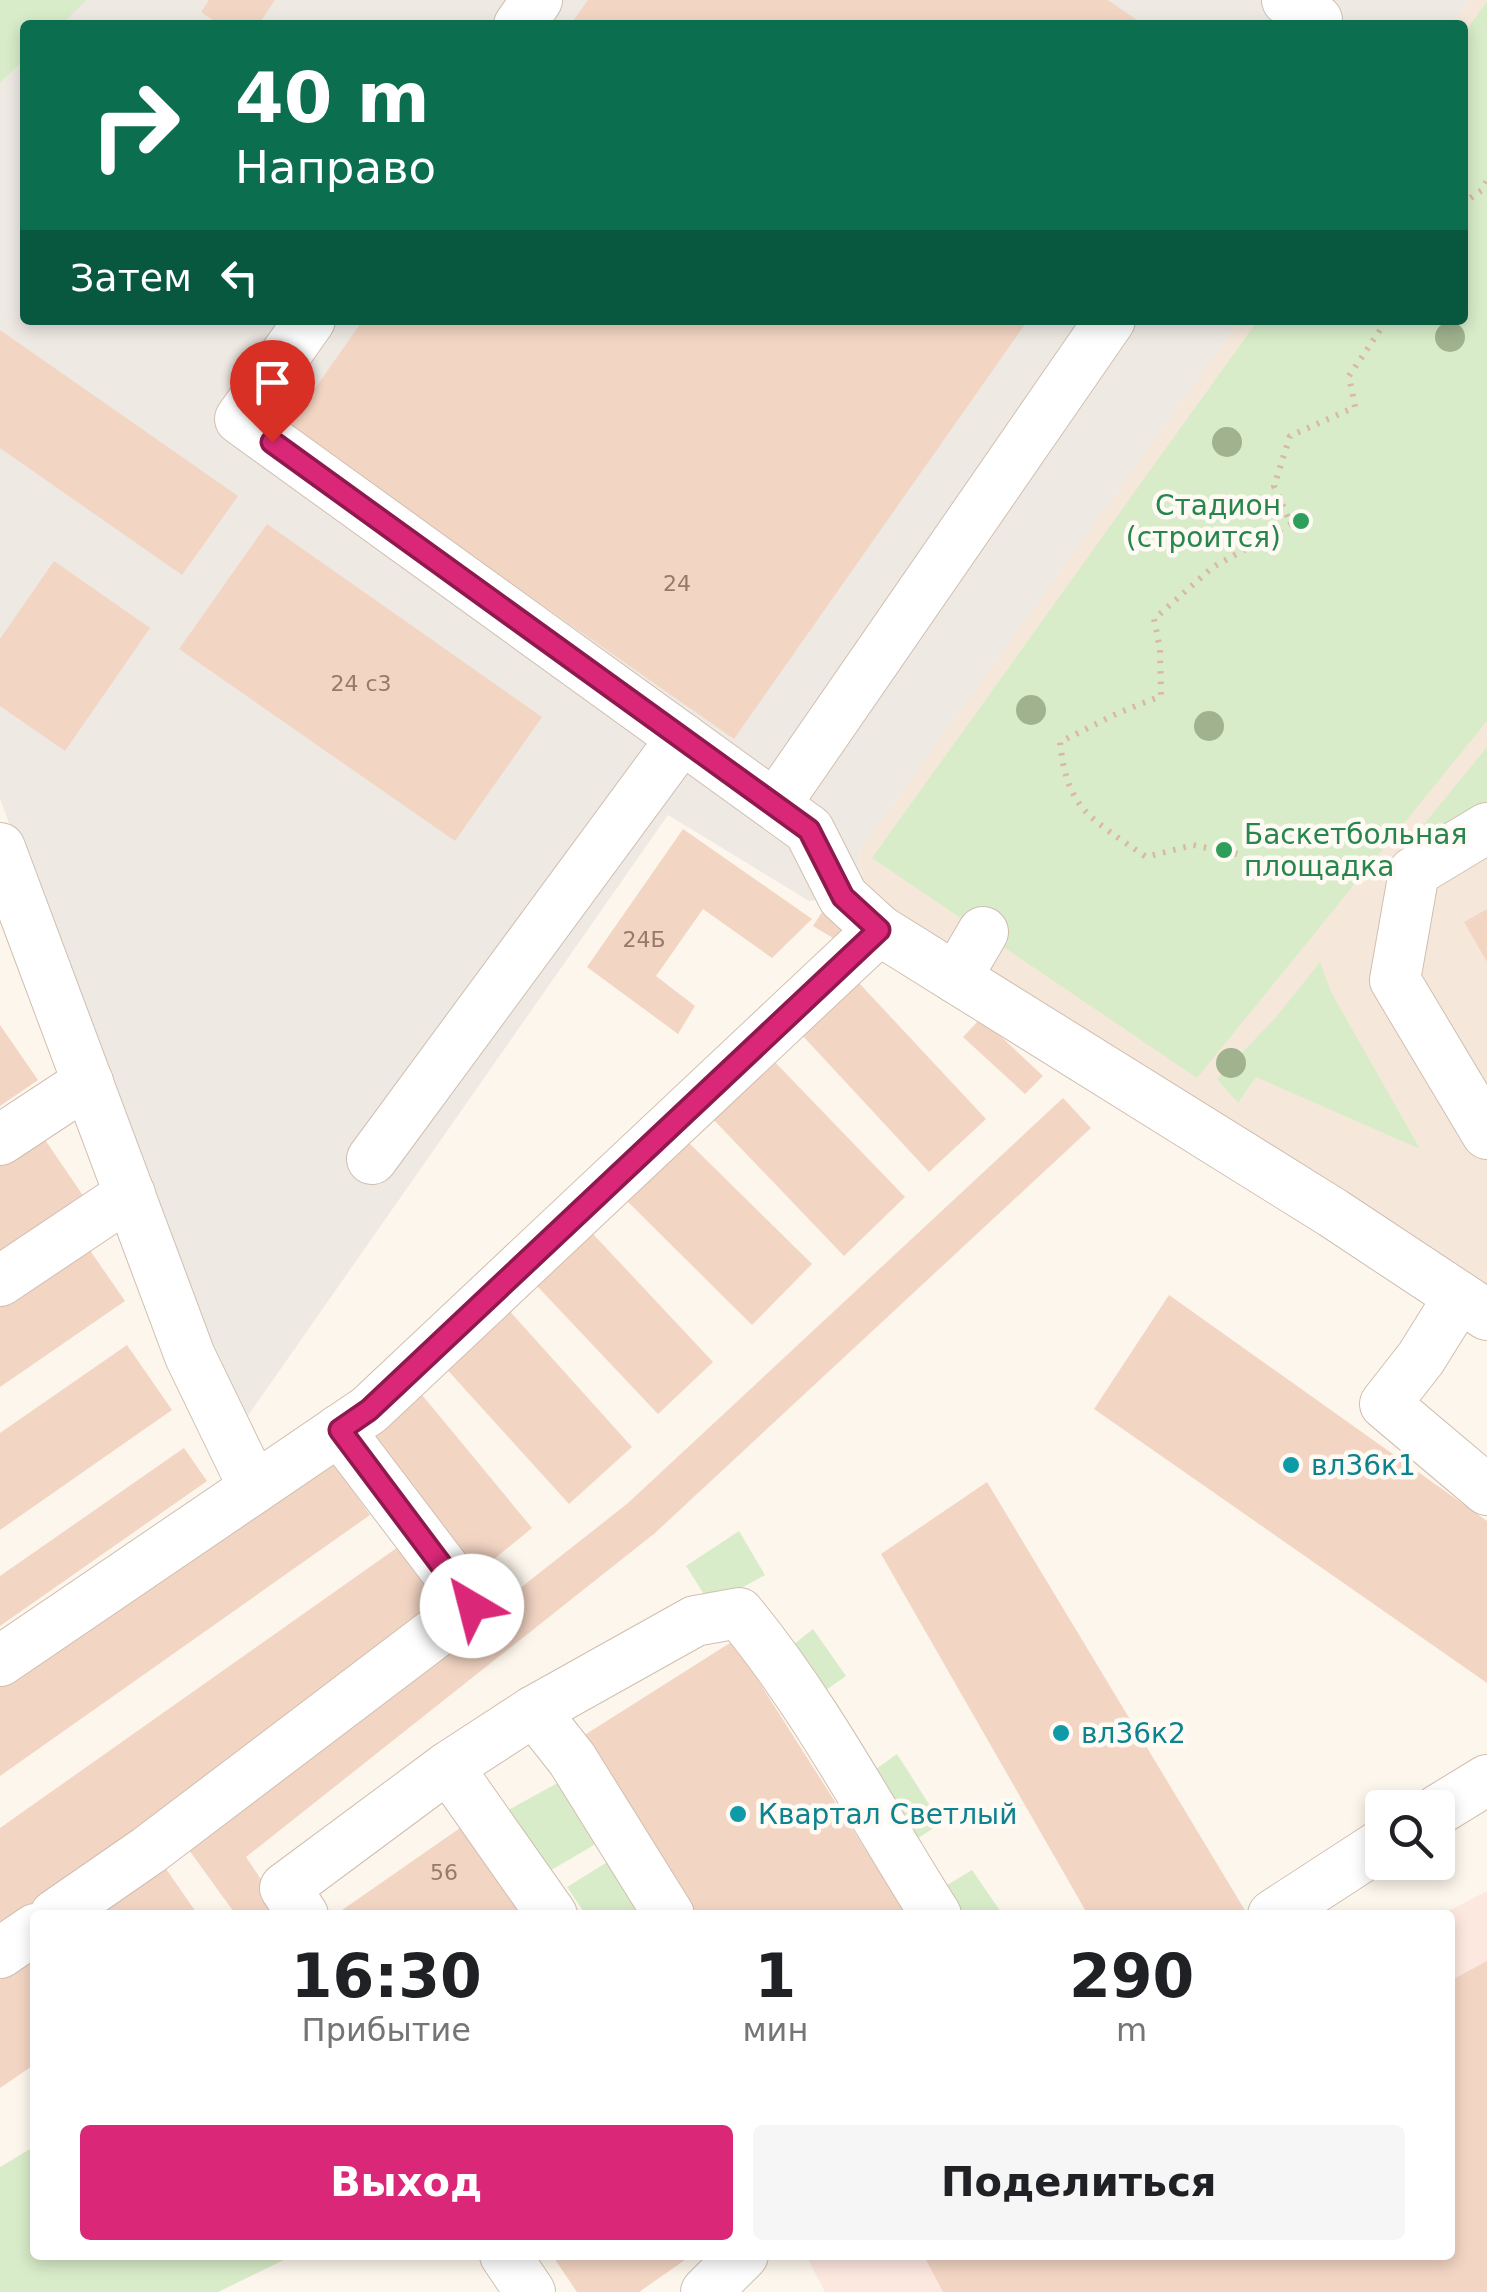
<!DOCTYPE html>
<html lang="ru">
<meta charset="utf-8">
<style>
:root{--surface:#fff;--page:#f6f6f6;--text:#202124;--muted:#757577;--accent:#db2777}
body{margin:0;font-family:"DejaVu Sans",sans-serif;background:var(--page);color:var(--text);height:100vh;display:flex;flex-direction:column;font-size:38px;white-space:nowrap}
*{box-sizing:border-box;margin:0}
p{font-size:32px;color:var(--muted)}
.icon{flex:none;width:55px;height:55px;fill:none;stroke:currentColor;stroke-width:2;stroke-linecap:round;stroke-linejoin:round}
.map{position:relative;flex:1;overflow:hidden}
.drawer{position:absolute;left:30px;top:1910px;width:1425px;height:350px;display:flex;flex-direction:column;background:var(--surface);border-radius:10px;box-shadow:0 5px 15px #0003}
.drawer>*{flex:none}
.guide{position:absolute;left:20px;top:20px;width:1448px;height:305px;border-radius:10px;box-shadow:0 5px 15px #0003;background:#0b6e4f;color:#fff;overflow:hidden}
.fabs{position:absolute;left:1365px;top:1790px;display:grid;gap:20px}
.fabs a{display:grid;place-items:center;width:90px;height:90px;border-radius:10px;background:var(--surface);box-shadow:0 5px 15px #0003;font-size:50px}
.pin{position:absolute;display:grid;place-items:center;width:85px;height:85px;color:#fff;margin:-102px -42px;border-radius:50% 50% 50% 0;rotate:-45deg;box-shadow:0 0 10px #0007}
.pin .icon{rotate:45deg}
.me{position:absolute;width:110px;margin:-55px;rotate:323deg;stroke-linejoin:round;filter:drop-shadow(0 0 8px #0008)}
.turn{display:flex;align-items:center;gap:35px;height:210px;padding:0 50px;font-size:45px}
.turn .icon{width:130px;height:130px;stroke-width:2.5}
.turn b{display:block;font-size:70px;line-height:85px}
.then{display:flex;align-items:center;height:95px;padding:0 50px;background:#0003;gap:20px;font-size:38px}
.eta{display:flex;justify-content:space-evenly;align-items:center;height:170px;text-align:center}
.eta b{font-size:60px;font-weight:700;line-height:70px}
.cta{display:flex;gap:20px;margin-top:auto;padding:20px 50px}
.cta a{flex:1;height:115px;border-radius:10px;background:var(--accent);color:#fff;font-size:40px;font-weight:700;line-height:115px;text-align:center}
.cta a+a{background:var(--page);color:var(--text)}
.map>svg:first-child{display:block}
.residential{fill:#f5e8da}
.commercial{fill:#fde8e0}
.industrial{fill:#efe9e4}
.green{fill:#d8ecc9}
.building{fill:#f3d5c3}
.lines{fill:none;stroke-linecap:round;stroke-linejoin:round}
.minor-casing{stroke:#d1beb0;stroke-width:52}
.path{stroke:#d9b8a5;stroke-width:6;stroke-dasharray:2.5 8;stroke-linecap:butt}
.minor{stroke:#fff;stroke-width:50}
.tree{fill:#a0b28e}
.route-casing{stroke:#8e194d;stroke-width:25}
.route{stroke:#db2777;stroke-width:18}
.leisure-dot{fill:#2e9e5b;stroke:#fffaf3;stroke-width:4}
.culture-dot{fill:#0f9aa8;stroke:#fffaf3;stroke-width:4}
.labels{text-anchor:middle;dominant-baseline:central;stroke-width:9;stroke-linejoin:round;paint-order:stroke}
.number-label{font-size:22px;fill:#987a6a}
.leisure-label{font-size:28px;fill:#27864d;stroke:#fffaf3;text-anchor:end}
.culture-label{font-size:28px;fill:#0d838f;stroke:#fffaf3;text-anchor:start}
</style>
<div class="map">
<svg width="1487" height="2292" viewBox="0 0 1487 2292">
<rect width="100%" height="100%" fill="#fdf6ec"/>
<!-- residential -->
<polygon class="residential" points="1470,0 1487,0 1487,1297 864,894 859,852 1240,320 1462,320 1462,25 1452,25"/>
<!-- commercial -->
<polygon class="commercial" points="1487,1891 1487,2292 825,2292 807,2257 811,2255 1450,2255 1450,1915 1441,1915"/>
<!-- industrial -->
<g class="industrial">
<polygon points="87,0 1470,0 1452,25 61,25"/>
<polygon points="25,59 25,320 1240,320 859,852 864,894 809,901 668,815 240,1427 0,799 0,83"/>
</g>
<!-- green -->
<g class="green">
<polygon points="0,0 87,0 61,25 25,25 25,59 0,83"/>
<polygon points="1487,1 1487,721 1197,1078 872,858 1258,320 1462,320 1463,35"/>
<polygon points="1487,747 1487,803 1394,861"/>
<polygon points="1320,962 1331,992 1420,1149 1256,1077 1238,1103 1217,1079 1276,1017"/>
<polygon points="739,1531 765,1575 711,1605 686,1566"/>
<polygon points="813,1629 846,1676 813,1699 783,1653"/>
<polygon points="897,1754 941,1823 902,1849 862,1779"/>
<polygon points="561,1781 599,1842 548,1872 503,1813"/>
<polygon points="609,1861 643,1915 586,1915 567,1887"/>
<polygon points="972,1870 1003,1915 949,1915 934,1893"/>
<polygon points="35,2146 35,2255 294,2255 218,2292 0,2292 0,2167"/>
</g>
<!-- building -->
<g class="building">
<polygon points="209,0 275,0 258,25 220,25 201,12"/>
<polygon points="588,0 1108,0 1144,25 570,25"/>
<polygon points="363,320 1028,320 734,739 288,427"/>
<polygon points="0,330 238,496 182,575 0,448"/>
<polygon points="267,524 542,717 455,841 179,649"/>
<polygon points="54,561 150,628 65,751 0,706 0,639"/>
<polygon points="683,829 812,919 772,958 703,909 656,976 695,1006 678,1034 587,967"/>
<polygon points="828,903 857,921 843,944 813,926"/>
<polygon points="1487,909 1487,962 1464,922"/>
<polygon points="859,983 986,1119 929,1172 802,1035"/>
<polygon points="981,1018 1043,1076 1025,1094 963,1037"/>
<polygon points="0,1025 38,1080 0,1106"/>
<polygon points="772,1059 905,1197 844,1256 711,1117"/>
<polygon points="1063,1098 1091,1128 655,1533 246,1857 285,1915 236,1915 189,1850 628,1503"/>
<polygon points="39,1131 84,1197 0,1254 0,1158"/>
<polygon points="685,1139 812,1264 752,1325 626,1200"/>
<polygon points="593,1234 713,1362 658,1414 537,1286"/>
<polygon points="80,1236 125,1301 0,1387 0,1291"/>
<polygon points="1169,1295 1487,1521 1487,1683 1094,1409"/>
<polygon points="506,1307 632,1447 569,1504 443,1365"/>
<polygon points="127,1345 172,1410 0,1530 0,1433"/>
<polygon points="418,1390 532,1528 471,1578 357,1440"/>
<polygon points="184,1448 207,1481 0,1626 0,1576"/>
<polygon points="324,1450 370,1515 0,1776 0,1678"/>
<polygon points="987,1482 1246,1912 1240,1915 1088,1915 881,1554"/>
<polygon points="398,1547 444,1613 0,1926 0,1828"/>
<polygon points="733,1641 907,1915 697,1915 583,1736"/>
<polygon points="460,1828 521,1915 335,1915"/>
<polygon points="164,1866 198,1915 94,1915"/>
<polygon points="35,1956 35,2064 0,2088 0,1980"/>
<polygon points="1487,1961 1487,2292 943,2292 925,2258 931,2255 1450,2255 1450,1981"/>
<polygon points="552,2255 692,2255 639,2292 577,2292"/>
</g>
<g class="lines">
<!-- minor casing -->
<g class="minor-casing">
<g id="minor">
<polyline points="1287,0 1317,20 1314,25"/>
<polyline points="519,25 537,0"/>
<polyline points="310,320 240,419 809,830 843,897 879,930"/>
<polyline points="775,805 1110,320"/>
<polyline points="1487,828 1414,872 1395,980 1487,1134"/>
<polyline points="0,848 190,1356 254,1488"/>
<polyline points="956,978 983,932"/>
<polyline points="0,1140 88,1082"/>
<polyline points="372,1159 682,738"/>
<polyline points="0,1281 130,1194"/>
<polyline points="1459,1297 1421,1358 1385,1404 1487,1490"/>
<polyline points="0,1661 369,1410 879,930 1333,1213 1487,1315"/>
<polyline points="534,1711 572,1759 669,1915"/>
<path d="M448,1767L534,1711L695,1621L739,1613C816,1706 871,1813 936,1915"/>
<polyline points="1438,1810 1487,1780"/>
<polyline points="55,1915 149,1850 472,1605 339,1430"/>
<polyline points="303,1915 285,1888 448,1767 552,1915"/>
<polyline points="1273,1915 1382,1844"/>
<polyline points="0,1953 35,1929"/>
<polyline points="505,2255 530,2292"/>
<polyline points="706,2292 743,2255"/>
</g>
</g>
<!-- path -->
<g class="path">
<polyline points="1462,204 1482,190 1487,180"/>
<path d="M1275,872L1237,854L1193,845L1146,857C1093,819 1067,812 1060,742L1118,713L1161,696L1160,649L1154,619L1213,567L1291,524L1274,486L1290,436L1355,407L1349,376L1387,320"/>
</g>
<!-- minor -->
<use href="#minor" class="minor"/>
</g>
<!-- trees -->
<g class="tree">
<circle cx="1450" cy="337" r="15"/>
<circle cx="1227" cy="442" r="15"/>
<circle cx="1031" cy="710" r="15"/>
<circle cx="1209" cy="726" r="15"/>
<circle cx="1231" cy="1063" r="15"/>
</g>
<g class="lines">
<!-- route casing -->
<g class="route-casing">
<polyline id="route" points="272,442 809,830 843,897 879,930 369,1410 340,1430 472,1606"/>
</g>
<!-- route -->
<use href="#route" class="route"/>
</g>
<!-- markers -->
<g class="leisure-dot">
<circle cx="1301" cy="521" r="10"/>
<circle cx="1224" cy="850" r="10"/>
</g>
<g class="culture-dot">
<circle cx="1291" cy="1465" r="10"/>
<circle cx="1061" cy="1733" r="10"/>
<circle cx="738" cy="1814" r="10"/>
</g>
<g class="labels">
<!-- number labels -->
<g class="number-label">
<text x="677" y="583">24</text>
<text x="361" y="683">24 с3</text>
<text x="644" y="939">24Б</text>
<text x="444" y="1872">56</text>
</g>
<!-- leisure labels -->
<g class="leisure-label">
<text x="1281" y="505">Стадион<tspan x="1281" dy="32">(строится)</tspan></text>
<text x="1244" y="834" text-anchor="start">Баскетбольная<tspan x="1244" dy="32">площадка</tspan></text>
</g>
<!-- culture labels -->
<g class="culture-label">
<text x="1311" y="1465">вл36к1</text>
<text x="1081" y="1733">вл36к2</text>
<text x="758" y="1814">Квартал Светлый</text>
</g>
</g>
</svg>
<div class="fabs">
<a><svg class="icon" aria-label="search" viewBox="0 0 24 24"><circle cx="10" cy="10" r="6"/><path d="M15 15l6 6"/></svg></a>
</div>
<div class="pin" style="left:272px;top:442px;background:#d93025"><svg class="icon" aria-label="arrive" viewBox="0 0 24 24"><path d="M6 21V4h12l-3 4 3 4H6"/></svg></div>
<svg class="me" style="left:472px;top:1606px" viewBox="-20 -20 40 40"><circle r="19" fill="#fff"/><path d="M0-13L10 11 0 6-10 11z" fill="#db2777"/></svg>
<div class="guide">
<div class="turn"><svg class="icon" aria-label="right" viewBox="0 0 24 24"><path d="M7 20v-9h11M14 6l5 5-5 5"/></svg><div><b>40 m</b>Направо</div></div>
<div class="then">Затем<svg class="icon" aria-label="left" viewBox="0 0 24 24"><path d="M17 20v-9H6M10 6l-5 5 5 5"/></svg></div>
</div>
<section class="drawer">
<div class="eta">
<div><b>16:30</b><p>Прибытие</p></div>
<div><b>1</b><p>мин</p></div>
<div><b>290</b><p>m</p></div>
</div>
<div class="cta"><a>Выход</a><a>Поделиться</a></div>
</section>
</div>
